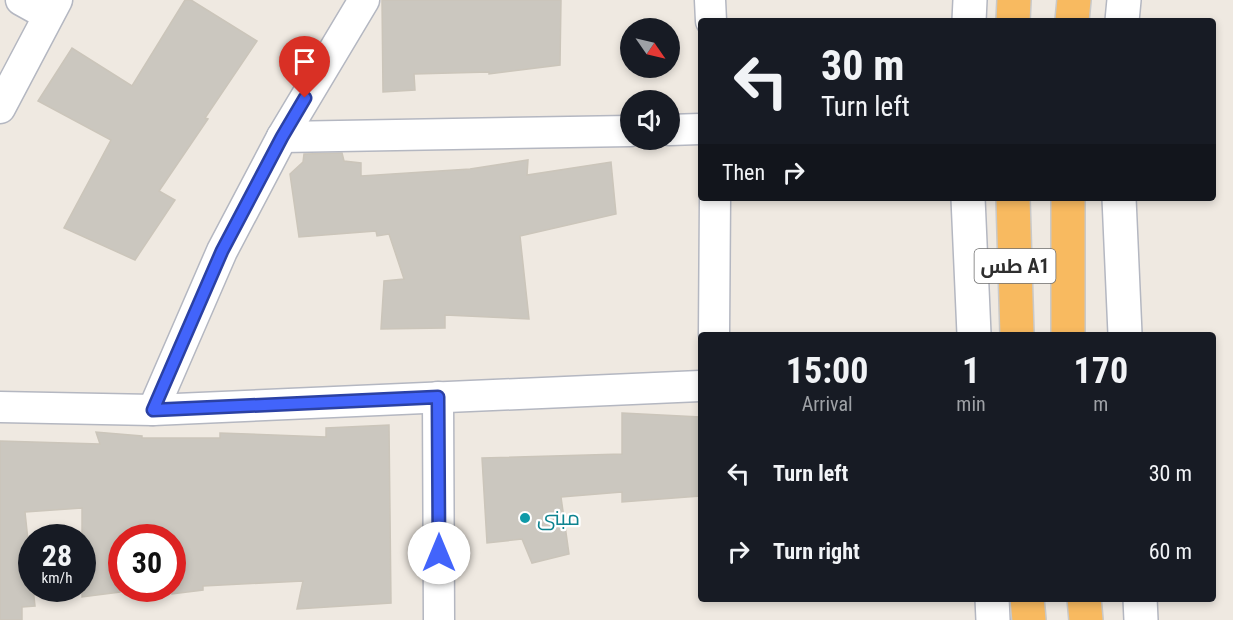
<!DOCTYPE html>
<meta charset="utf-8">
<style>
:root{--surface:#171b24;--page:#20242c;--text:#f1f3f6;--muted:#9ea1a6}
body{margin:0;font-family:"Roboto Condensed",Cairo,sans-serif;background:var(--page);color:var(--text);height:100vh;display:flex;flex-direction:column;font-size:22px;white-space:nowrap}
*{box-sizing:border-box;margin:0}
p{font-size:20px;color:var(--muted)}
.icon{flex:none;width:33px;height:33px;fill:none;stroke:currentColor;stroke-width:2;stroke-linecap:round;stroke-linejoin:round}
.map{position:relative;flex:1;overflow:hidden}
.details{position:absolute;left:698px;top:332px;width:518px;height:270px;display:flex;flex-direction:column;background:var(--surface);border-radius:6px;box-shadow:0 3px 9px #0003}
.details>*{flex:none}
.top-card{position:absolute;left:698px;top:18px;width:518px;height:183px;border-radius:6px;box-shadow:0 3px 9px #0003;background:#171b24;color:var(--text);overflow:hidden}
.needle{width:39px;rotate:124deg}
.controls{position:absolute;left:620px;top:18px;display:grid;gap:12px}
.controls a{display:grid;place-items:center;width:60px;height:60px;border-radius:50%;background:var(--surface);box-shadow:0 3px 9px #0003;font-size:30px}
.speed{position:absolute;left:18px;top:524px;display:flex;gap:12px;font-size:30px;font-weight:700;text-align:center}
.speed>*{display:grid;place-content:center;width:78px;height:78px;border-radius:50%;background:var(--surface);box-shadow:0 3px 9px #0003;line-height:1}
.speed small{font-size:15px;font-weight:400}
.speed .limit{border:9px solid #d22;background:#fff;color:#111}
.pin{position:absolute;display:grid;place-items:center;width:51px;height:51px;color:#fff;margin:-62px -26px;border-radius:50% 50% 50% 0;rotate:-45deg;box-shadow:0 0 6px #0007}
.pin .icon{rotate:45deg}
.me{position:absolute;width:66px;margin:-33px;rotate:0deg;stroke-linejoin:round;filter:drop-shadow(0 0 4px #0008)}
.turn{display:flex;align-items:center;gap:21px;height:126px;padding:0 24px;font-size:27px}
.turn .icon{width:78px;height:78px;stroke-width:2.5}
.turn b{display:block;font-size:42px;line-height:51px}
.then{display:flex;align-items:center;height:57px;padding:0 24px;background:#0003;gap:12px;font-size:22px}
.eta{display:flex;justify-content:space-evenly;align-items:center;height:102px;text-align:center}
.eta b{font-size:36px;font-weight:700;line-height:42px}
ul{padding:0;list-style:none}
li{display:flex;align-items:center;gap:18px;height:78px;padding:0 24px}
li div{flex:1}
li b{display:block;font-size:22px}
li em{font-style:normal}
.map>svg:first-child{display:block}
.building{fill:#cbc7bf;stroke:#cbc5ba;stroke-width:1.5}
.lines{fill:none;stroke-linecap:round;stroke-linejoin:round}
.minor-casing{stroke:#b4b7c1;stroke-width:33}
.tertiary-casing{stroke:#b4b7c1;stroke-width:36}
.trunk-casing{stroke:#c9c9c9;stroke-width:36}
.minor{stroke:#fff;stroke-width:30}
.tertiary{stroke:#fff;stroke-width:33}
.trunk{stroke:#f8ba60;stroke-width:33}
.route-casing{stroke:#2b41a3;stroke-width:15}
.route{stroke:#4264fb;stroke-width:10}
.culture-dot{fill:#0f9aa8;stroke:#fff;stroke-width:2}
.labels{text-anchor:middle;dominant-baseline:central;stroke-width:4.5;stroke-linejoin:round;paint-order:stroke}
.shield{fill:#fff;stroke:#6d6d6d;stroke-width:1.5}
.shield-label{font-size:20px;font-weight:bold;fill:#2e2e2e}
.culture-label{font-size:21px;fill:#0d838f;stroke:#fff;text-anchor:start}
</style>
<div class="map">
<svg width="1233" height="620" viewBox="0 0 1233 620">
<rect width="100%" height="100%" fill="#efe9e1"/>
<!-- building -->
<g class="building">
<polygon points="185,0 191,0 257,41 205,118 208,119 159,191 175,200 135,260 64,228 111,140 38,101 72,48 132,86"/>
<polygon points="382,0 561,0 560,65 489,74 489,72 414,74 415,90 383,92"/>
<polygon points="342,153 344,161 361,163 361,176 470,169 528,160 527,175 611,162 616,214 520,236 529,319 445,315 445,328 381,329 384,281 404,279 389,234 377,236 376,231 299,237 290,174 303,162 304,154"/>
<polygon points="622,413 700,417 700,496 622,502 622,492 561,497 569,554 532,563 522,539 487,543 482,458 622,454"/>
<polygon points="389,425 391,603 297,609 303,581 203,586 203,590 172,594 172,537 119,537 120,592 82,597 82,508 25,512 35,606 22,607 22,620 0,620 0,441 100,444 96,432 142,436 142,438 220,438 220,433 326,437 326,428"/>
</g>
<g class="lines">
<!-- minor casing -->
<g class="minor-casing">
<g id="minor">
<polyline points="21,0 48,15"/>
<polyline points="710,0 711,21"/>
<polyline points="0,108 57,0"/>
<polyline points="669,130 700,129"/>
<polyline points="282,137 630,131"/>
<polyline points="714,334 715,198"/>
<polyline points="438,397 439,620"/>
<polyline points="0,407 153,410 700,386"/>
<polyline points="153,410 222,251 282,137 364,0"/>
</g>
</g>
<!-- tertiary casing -->
<g class="tertiary-casing">
<g id="tertiary">
<polyline points="969,21 970,0"/>
<polyline points="1122,21 1124,0"/>
<polyline points="968,198 974,334"/>
<polyline points="1119,198 1125,334"/>
<polyline points="992,598 993,620"/>
<polyline points="1140,598 1141,620"/>
</g>
</g>
<!-- trunk casing -->
<g class="trunk-casing">
<g id="trunk">
<polyline points="1013,21 1014,0"/>
<polyline points="1072,21 1074,0"/>
<polyline points="1013,198 1017,334"/>
<polyline points="1068,198 1068,334"/>
<polyline points="1027,598 1029,620"/>
<polyline points="1084,598 1086,620"/>
</g>
</g>
<!-- minor -->
<use href="#minor" class="minor"/>
<!-- tertiary -->
<use href="#tertiary" class="tertiary"/>
<!-- trunk -->
<use href="#trunk" class="trunk"/>
</g>
<g class="lines">
<!-- route casing -->
<g class="route-casing">
<polyline id="route" points="305,98 282,137 222,251 153,410 438,397 439,553"/>
</g>
<!-- route -->
<use href="#route" class="route"/>
</g>
<!-- markers -->
<circle class="culture-dot" cx="525" cy="518" r="6"/>
<g class="labels">
<!-- shield labels -->
<rect class="shield" x="974.5" y="249" width="81" height="34" rx="4.5"/>
<g class="shield-label">
<text x="1015" y="266">طس A1</text>
</g>
<!-- culture labels -->
<g class="culture-label">
<text x="537" y="518">مبنى</text>
</g>
</g>
</svg>
<div class="controls">
<a><svg class="needle" viewBox="-14 -14 28 28"><path d="M0-13l5 13h-10z" fill="#e53935"/><path d="M0 13l5-13h-10z" fill="#9ea1a6"/></svg></a>
<a><svg class="icon" aria-label="sound" viewBox="0 0 24 24"><path d="M4 9h4l5-4v14l-5-4H4zM17 9q2 3 0 6"/></svg></a>
</div>
<div class="speed"><div>28<small>km/h</small></div><div class="limit">30</div></div>
<div class="pin" style="left:305px;top:98px;background:#d93025"><svg class="icon" aria-label="arrive" viewBox="0 0 24 24"><path d="M6 21V4h12l-3 4 3 4H6"/></svg></div>
<svg class="me" style="left:439px;top:553px" viewBox="-20 -20 40 40"><circle r="19" fill="#fff"/><path d="M0-13L10 11 0 6-10 11z" fill="#4264fb"/></svg>
<div class="top-card">
<div class="turn"><svg class="icon" aria-label="left" viewBox="0 0 24 24"><path d="M17 20v-9H6M10 6l-5 5 5 5"/></svg><div><b>30 m</b>Turn left</div></div>
<div class="then">Then<svg class="icon" aria-label="right" viewBox="0 0 24 24"><path d="M7 20v-9h11M14 6l5 5-5 5"/></svg></div>
</div>
<section class="details">
<div class="eta">
<div><b>15:00</b><p>Arrival</p></div>
<div><b>1</b><p>min</p></div>
<div><b>170</b><p>m</p></div>
</div>
<ul>
<li><svg class="icon" aria-label="left" viewBox="0 0 24 24"><path d="M17 20v-9H6M10 6l-5 5 5 5"/></svg><div><b>Turn left</b></div><em>30 m</em></li>
<li><svg class="icon" aria-label="right" viewBox="0 0 24 24"><path d="M7 20v-9h11M14 6l5 5-5 5"/></svg><div><b>Turn right</b></div><em>60 m</em></li>
</ul>
</section>
</div>
